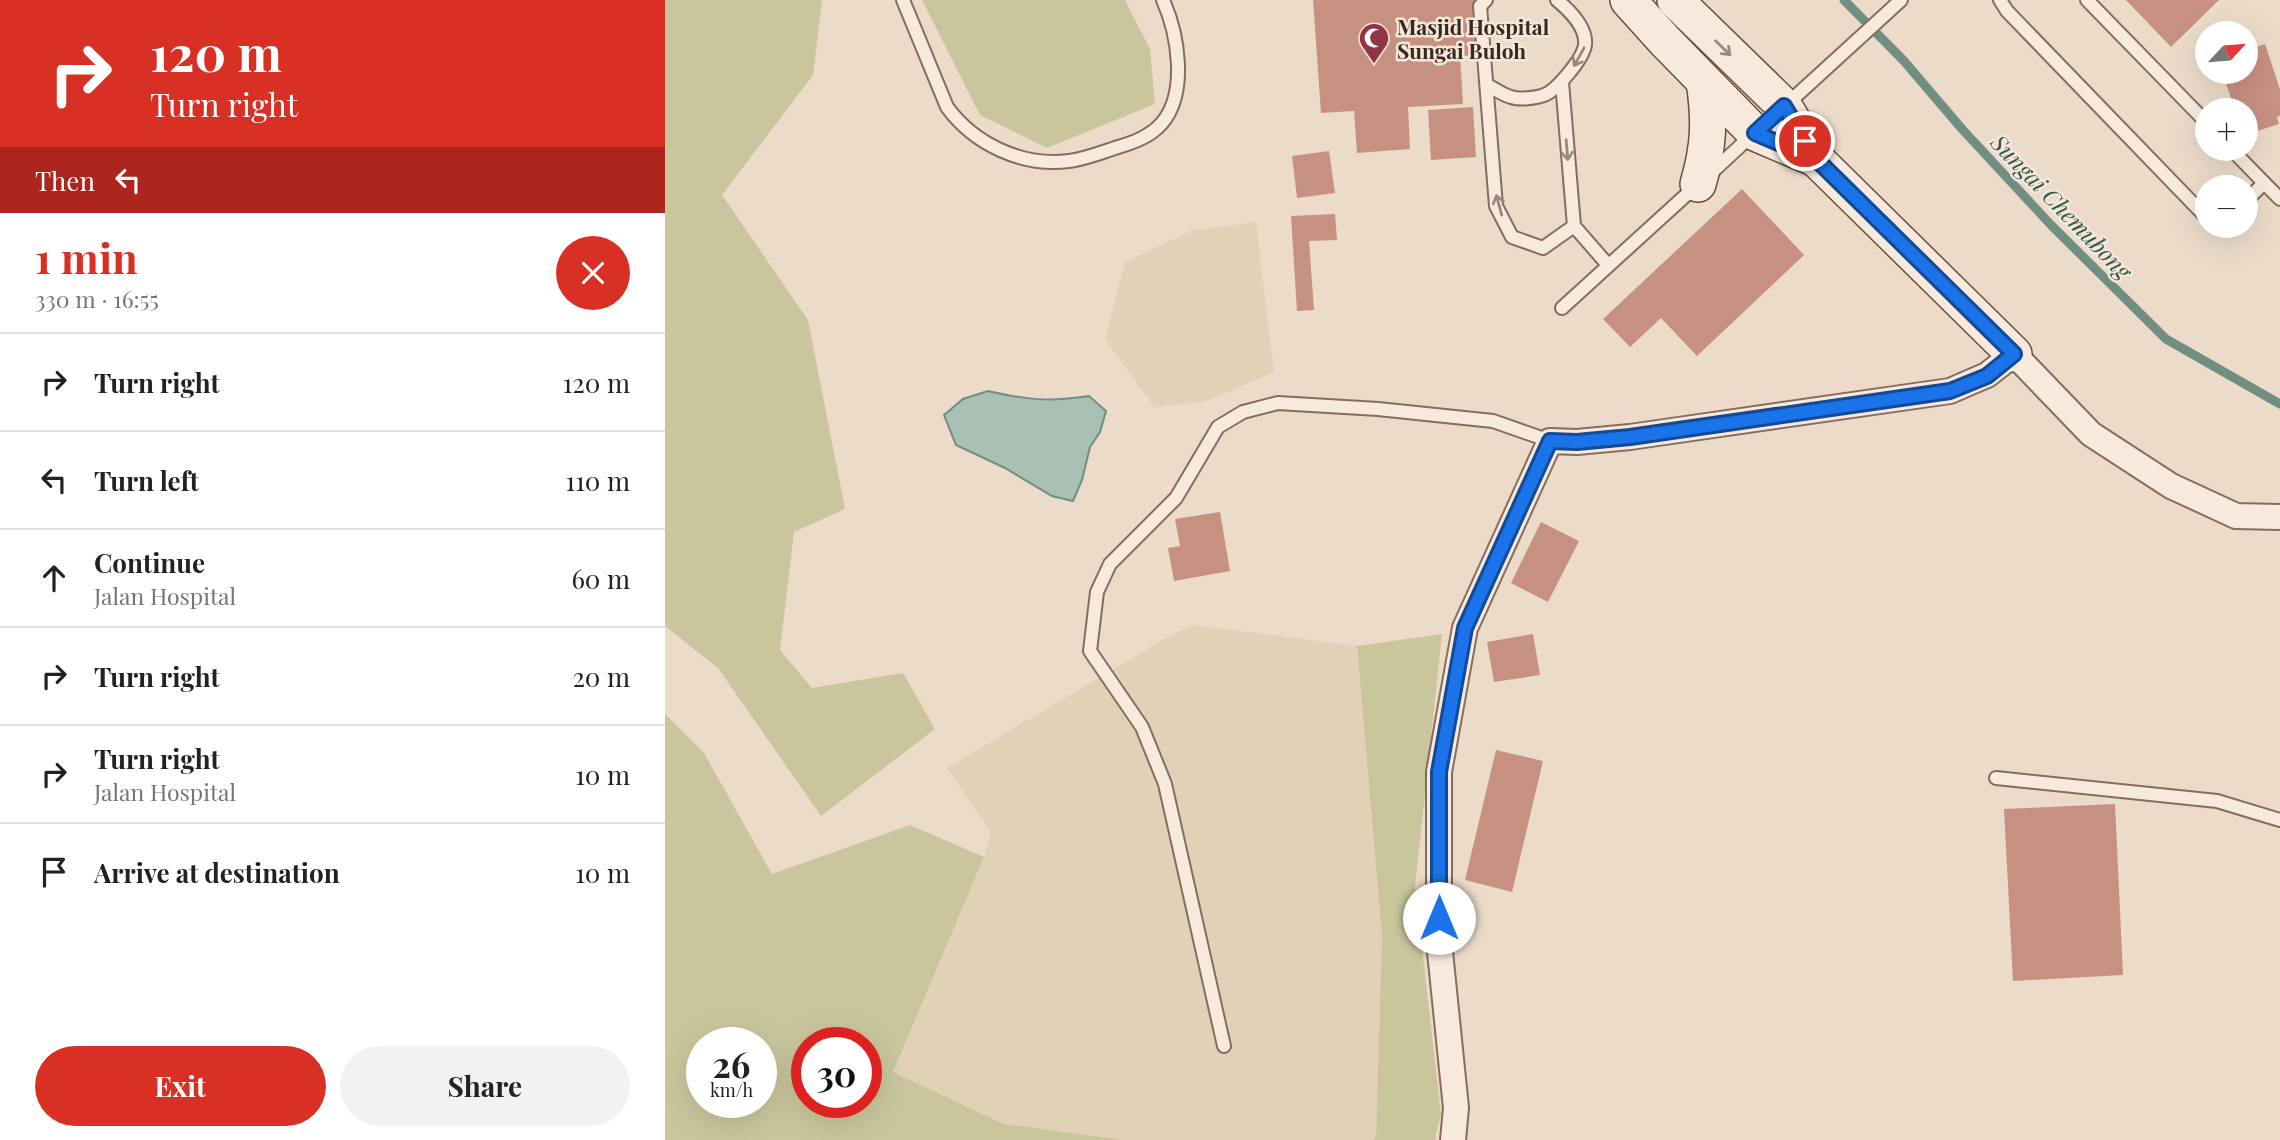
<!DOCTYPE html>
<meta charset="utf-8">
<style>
:root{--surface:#fff;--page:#f2f2f2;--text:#222;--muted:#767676;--line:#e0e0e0;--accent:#d93025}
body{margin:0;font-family:"Playfair Display",serif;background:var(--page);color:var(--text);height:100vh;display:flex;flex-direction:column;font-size:26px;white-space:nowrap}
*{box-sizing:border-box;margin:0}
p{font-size:23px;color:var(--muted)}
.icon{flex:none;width:38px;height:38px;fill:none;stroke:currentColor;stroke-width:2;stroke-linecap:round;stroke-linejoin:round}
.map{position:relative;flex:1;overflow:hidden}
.details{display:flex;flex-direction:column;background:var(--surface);width:665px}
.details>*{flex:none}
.banner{background:#d93025;color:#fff;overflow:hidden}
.needle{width:46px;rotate:64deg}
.buttons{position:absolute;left:1530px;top:21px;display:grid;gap:14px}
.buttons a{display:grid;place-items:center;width:63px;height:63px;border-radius:50%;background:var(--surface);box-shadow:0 7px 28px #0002;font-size:35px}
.speed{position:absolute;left:21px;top:1027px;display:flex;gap:14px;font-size:35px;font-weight:700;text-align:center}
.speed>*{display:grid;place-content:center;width:91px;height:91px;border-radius:50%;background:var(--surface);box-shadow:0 7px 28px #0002;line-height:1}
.speed small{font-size:18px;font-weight:400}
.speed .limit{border:10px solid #d22;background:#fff;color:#111}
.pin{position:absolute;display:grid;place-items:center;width:60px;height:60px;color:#fff;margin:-30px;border:4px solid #fff;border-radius:50%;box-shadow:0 2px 7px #0007}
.me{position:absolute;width:77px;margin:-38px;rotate:0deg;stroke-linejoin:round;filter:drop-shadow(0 0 5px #0008)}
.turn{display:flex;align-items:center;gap:24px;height:147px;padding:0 35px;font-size:32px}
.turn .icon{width:91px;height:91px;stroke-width:2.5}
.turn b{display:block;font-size:49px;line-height:60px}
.then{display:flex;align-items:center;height:66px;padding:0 35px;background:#0003;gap:14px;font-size:26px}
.round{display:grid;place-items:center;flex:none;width:74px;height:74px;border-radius:37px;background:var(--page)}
.head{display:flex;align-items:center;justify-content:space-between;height:119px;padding:0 35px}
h1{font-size:42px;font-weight:700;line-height:52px;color:var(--accent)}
.primary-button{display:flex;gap:14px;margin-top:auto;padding:14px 35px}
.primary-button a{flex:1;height:80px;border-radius:42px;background:var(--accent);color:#fff;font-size:28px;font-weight:700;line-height:80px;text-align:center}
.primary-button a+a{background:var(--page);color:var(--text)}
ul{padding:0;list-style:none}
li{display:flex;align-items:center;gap:21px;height:98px;padding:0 35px;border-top:2px solid var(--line)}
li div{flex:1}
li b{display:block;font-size:26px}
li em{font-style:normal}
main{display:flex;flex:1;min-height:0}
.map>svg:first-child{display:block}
.farmland{fill:#e1d2b7}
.green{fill:#c9c69d;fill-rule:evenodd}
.water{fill:#a9c0b5;stroke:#708e81;stroke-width:2}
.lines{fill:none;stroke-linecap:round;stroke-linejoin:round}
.stream{stroke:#708e81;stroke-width:9}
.building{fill:#c79182}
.lane-casing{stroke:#876c5f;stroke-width:16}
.street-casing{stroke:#876c5f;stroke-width:28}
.secondary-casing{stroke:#694e42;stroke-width:38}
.lane{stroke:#f7eadc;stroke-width:12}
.street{stroke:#f7eadc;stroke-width:24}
.secondary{stroke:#f7eadc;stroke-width:35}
.oneway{stroke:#98897e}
.route-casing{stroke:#114b97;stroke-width:18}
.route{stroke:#1a73e8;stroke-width:12}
.labels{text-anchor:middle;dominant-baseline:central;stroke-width:5;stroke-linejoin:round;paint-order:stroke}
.poi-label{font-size:21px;font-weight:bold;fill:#382821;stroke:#f4e6d8;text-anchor:start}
.water-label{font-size:23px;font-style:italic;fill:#32574e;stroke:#f4e6d8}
</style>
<main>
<section class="details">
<div class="banner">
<div class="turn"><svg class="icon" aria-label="right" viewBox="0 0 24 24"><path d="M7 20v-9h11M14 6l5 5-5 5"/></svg><div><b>120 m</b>Turn right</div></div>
<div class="then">Then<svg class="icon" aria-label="left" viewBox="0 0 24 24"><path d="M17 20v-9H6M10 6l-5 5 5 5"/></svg></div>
</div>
<div class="head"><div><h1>1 min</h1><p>330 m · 16:55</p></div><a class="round" style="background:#d93025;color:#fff"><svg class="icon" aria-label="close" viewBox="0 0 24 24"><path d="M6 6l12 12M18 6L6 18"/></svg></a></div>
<ul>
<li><svg class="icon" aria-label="right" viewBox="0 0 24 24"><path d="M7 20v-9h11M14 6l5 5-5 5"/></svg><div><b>Turn right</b></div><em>120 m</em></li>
<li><svg class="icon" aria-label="left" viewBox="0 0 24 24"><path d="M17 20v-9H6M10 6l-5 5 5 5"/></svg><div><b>Turn left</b></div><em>110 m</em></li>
<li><svg class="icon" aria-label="ahead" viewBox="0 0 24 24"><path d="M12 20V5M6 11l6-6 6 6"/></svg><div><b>Continue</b><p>Jalan Hospital</p></div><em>60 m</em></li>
<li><svg class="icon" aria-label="right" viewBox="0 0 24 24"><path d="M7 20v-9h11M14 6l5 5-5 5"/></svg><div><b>Turn right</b></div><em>20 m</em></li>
<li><svg class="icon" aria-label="right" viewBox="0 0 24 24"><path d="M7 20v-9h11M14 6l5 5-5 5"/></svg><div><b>Turn right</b><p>Jalan Hospital</p></div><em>10 m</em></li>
<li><svg class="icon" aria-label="arrive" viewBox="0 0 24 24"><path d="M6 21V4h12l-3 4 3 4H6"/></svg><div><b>Arrive at destination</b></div><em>10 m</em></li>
</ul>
<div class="primary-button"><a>Exit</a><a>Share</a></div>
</section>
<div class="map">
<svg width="1615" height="1140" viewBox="0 0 1615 1140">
<rect width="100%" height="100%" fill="#ecdbc9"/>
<!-- farmland -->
<g class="farmland">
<polygon points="591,222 609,372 544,400 490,408 440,339 460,262 526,231"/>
<polygon points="528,625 692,646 717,936 711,1136 708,1140 458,1140 398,1133 339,1124 228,1072 319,857 326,832 282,768 508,634"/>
</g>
<!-- green -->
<g class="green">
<polygon points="0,0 157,0 148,75 57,195 143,320 180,509 129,532 115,650 147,688 238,673 270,729 156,816 53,668 0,626"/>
<polygon points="257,0 460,0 485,49 490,104 382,148 315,115"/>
<polygon points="777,634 750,887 776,1114 770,1140 708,1140 711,1135 717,936 692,646"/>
<path d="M0,714L39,753L107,874L245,825L319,857L228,1072L339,1124L458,1140H0ZM37,1043H96V1102H37ZM142,1043H201V1102H142Z"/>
</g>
<!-- water -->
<path class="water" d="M323,391C362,400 384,402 424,396L441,411L435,432L425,447L417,480L408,501L387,496L340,468L291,445L279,415L298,399Z"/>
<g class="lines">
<!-- stream -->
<polyline class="stream" points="1179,0 1239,61 1297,129 1386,225 1501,339 1615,404"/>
</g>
<!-- building -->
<g class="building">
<polygon points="648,0 810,0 813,55 795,56 798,104 743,107 745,149 692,153 689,111 656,113"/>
<polygon points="1461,0 1554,0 1506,47"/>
<polygon points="1585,37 1589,48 1600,44 1615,89 1615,116 1612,117 1614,124 1580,135 1580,110 1570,110 1557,72 1580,72 1580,39"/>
<polygon points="808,107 811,157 766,160 763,110"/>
<polygon points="664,151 670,193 632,198 627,156"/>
<polygon points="1077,189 1139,255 1032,356 996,318 965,347 938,319"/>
<polygon points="670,214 672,240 644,241 649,310 632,311 626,216"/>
<polygon points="555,512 565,571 509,581 503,548 515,546 510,519"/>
<polygon points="876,522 914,541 883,602 846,583"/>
<polygon points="868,634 875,675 829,682 822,642"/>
<polygon points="831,750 878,761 847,892 800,880"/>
<polygon points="1450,804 1458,975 1348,981 1339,809"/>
</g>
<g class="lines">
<!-- lane casing -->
<g class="lane-casing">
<g id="lane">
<path d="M238,0L282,107C309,144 357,167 404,161C420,159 435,153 450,148C467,143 485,137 497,123C523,92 513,34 498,0"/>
<polyline points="821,0 815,6 831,206 847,237 878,248 909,226"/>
<polyline points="1335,0 1342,11 1542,218"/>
<polyline points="1422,0 1542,123"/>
<polyline points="897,82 909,226 943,265"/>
<path d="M822,85C830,89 838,95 846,97C854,100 871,98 879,95C891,91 918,59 920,45C922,28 904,10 892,0"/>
<polyline points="1120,106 1236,0"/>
<polyline points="1566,149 1615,199"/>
<polyline points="1045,174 1088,134"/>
<polyline points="1580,202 1599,183"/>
<polyline points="897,308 1031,186"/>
<polyline points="1331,778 1552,801 1615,820"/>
<polyline points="559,1046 500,784 477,727 425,651 432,592 445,564 511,498 553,427 578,412 613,403 713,409 828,421 885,441"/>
</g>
</g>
<!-- street casing -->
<g class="street-casing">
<polyline id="street" points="788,1140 791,1108 774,942 774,772 800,628 885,441 912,442 965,437 1285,391 1322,375 1349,354 1426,434 1506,486 1571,516 1615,517"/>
</g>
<!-- secondary casing -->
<g class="secondary-casing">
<g id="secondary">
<polyline points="963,0 1000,41 1090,133 1151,159"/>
<polyline points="1010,0 1119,106 1151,159 1349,354"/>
<path d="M1033,184C1044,147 1045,120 1039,81"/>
</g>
</g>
<!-- lane -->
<use href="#lane" class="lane"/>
<!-- street -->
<use href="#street" class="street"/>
<!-- secondary -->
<use href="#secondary" class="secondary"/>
</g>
<!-- one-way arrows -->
<defs><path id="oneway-shaft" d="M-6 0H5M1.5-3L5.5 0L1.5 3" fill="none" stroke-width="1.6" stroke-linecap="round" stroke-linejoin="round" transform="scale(1.75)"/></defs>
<g class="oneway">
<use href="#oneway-shaft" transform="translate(1058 48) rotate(44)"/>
<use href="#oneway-shaft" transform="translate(914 57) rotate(119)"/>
<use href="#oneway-shaft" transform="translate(902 150) rotate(85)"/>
<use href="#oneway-shaft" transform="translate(834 205) rotate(-105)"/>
</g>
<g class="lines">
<!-- route casing -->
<g class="route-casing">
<polyline id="route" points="774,918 774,772 800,628 885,441 912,442 965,437 1285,391 1322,376 1349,354 1151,159 1090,133 1119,106 1140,141"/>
</g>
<!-- route -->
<use href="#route" class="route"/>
</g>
<!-- icons -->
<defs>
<g id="mosque-pin" transform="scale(1.575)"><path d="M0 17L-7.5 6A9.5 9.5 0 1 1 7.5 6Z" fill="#923346" stroke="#f4e6d8"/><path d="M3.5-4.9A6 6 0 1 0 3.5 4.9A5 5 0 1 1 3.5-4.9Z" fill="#fff"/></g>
</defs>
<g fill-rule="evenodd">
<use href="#mosque-pin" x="709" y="38"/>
</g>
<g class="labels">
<!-- poi labels -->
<g class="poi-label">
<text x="732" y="26">Masjid Hospital<tspan x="732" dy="24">Sungai Buloh</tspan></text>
</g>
<!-- water labels -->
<g class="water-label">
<text transform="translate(1397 206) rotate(46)">Sungai Chemubong</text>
</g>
</g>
</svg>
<div class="buttons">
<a><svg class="needle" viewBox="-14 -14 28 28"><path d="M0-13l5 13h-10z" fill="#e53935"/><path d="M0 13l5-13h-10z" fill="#767676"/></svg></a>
<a>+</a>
<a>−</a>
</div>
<div class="speed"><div>26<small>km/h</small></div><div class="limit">30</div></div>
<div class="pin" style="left:1140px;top:141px;background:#d93025"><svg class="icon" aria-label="arrive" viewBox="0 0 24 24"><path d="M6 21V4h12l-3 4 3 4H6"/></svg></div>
<svg class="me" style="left:774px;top:918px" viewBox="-20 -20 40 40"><circle r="19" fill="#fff"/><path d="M0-13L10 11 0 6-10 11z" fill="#1a73e8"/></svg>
</div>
</main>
